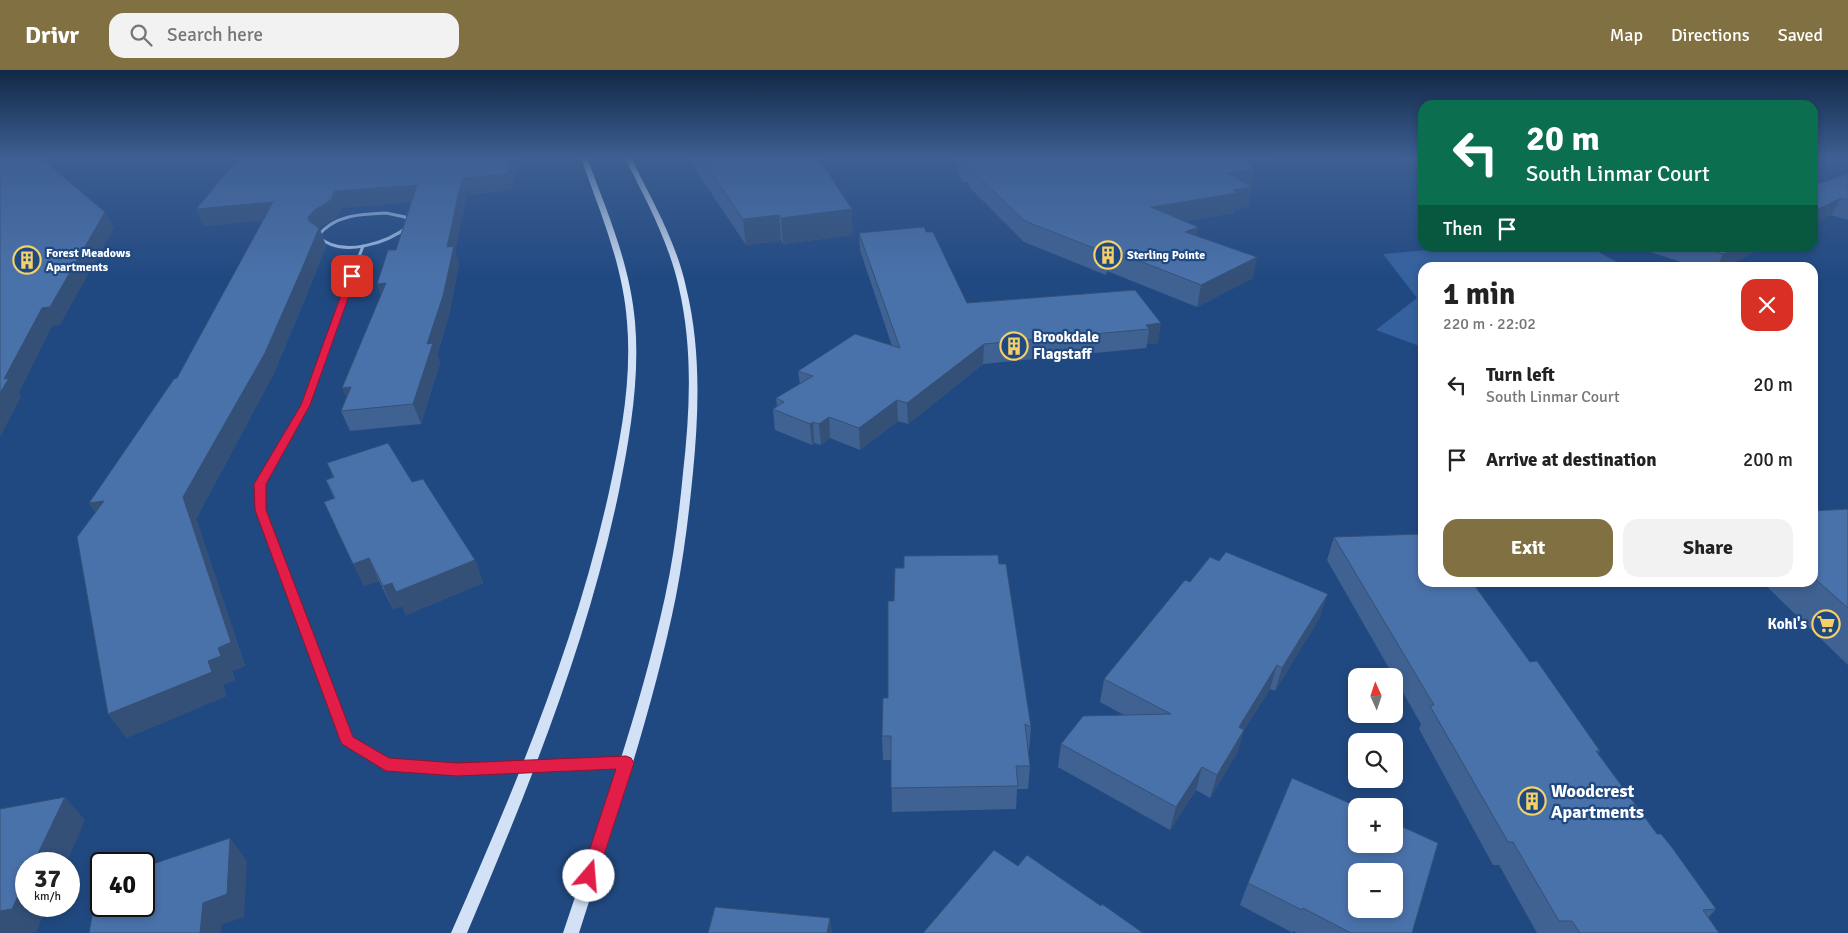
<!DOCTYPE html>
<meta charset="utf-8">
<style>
:root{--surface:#fff;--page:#f2f2f2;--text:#222;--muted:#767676;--accent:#807042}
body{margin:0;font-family:Signika,sans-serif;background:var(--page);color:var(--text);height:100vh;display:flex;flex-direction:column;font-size:19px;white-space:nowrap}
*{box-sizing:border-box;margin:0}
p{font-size:16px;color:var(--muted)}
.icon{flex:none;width:28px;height:28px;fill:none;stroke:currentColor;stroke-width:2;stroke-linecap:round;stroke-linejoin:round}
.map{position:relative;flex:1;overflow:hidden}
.details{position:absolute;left:1418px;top:192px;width:400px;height:325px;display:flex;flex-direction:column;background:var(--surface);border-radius:15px;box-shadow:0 2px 8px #0003}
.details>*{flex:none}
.guide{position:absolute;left:1418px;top:30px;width:400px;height:152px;border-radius:15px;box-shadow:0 2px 8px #0003;background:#0b6e4f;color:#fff;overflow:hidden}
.needle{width:32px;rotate:357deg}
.buttons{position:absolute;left:1348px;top:598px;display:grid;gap:10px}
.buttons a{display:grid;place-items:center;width:55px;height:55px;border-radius:10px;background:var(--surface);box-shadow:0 2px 8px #0003;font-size:25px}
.speed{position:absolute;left:15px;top:782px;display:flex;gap:10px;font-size:25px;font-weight:700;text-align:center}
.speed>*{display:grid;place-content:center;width:65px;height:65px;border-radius:50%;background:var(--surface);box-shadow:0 2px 8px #0003;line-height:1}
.speed small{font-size:12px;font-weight:400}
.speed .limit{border:2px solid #111;border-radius:8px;background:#fff;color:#111}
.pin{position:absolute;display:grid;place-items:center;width:42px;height:42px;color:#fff;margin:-21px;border-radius:10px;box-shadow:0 2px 8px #0006}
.me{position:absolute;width:55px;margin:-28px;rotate:18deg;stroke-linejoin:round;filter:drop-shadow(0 0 4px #0008)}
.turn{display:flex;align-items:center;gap:18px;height:105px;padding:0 25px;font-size:22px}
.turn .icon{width:65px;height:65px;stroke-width:2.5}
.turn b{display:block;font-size:35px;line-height:42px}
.then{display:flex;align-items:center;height:48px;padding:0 25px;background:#0003;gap:10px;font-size:19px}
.round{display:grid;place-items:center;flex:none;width:52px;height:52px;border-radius:15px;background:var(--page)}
.overview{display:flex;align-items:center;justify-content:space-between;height:85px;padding:0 25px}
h1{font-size:30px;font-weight:700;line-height:38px}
.button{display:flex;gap:10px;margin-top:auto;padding:10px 25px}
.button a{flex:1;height:58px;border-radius:15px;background:var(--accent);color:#fff;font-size:20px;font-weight:700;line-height:58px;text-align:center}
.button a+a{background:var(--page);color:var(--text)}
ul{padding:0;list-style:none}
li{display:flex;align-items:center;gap:15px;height:75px;padding:0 25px}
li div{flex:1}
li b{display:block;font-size:19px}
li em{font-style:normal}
header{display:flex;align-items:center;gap:30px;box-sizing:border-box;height:70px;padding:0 25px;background:var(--accent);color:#fff}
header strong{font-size:24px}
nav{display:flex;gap:28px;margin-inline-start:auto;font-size:18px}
.search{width:350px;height:45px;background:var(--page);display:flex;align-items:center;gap:12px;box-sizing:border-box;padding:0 18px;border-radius:15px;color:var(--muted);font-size:19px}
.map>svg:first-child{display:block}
.green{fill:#35629f}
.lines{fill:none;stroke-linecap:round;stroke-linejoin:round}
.street-far3{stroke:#a8c3e8;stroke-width:3}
.street-far2{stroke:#a8c3e8;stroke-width:4.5}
.street-far1{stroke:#a8c3e8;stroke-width:5}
.street{stroke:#a8c3e8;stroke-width:7}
.secondary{fill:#d2e1f6;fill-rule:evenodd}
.wall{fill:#406292}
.shaded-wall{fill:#345077}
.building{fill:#4a72aa;stroke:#345077;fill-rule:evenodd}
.route{fill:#e11d48;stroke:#92132f}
.labels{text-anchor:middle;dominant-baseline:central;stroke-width:4.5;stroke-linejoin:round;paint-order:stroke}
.far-poi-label{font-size:12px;font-weight:bold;fill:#fff;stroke:#214981;text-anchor:start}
.poi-label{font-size:15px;font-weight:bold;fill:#fff;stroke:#214981;text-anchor:start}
.near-poi-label{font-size:18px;font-weight:bold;fill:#fff;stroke:#214981;text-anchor:start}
</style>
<header>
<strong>Drivr</strong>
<div class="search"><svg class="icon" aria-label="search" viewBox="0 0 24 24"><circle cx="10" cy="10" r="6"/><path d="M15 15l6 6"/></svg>Search here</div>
<nav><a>Map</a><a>Directions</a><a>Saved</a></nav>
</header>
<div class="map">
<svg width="1848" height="863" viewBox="0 0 1848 863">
<rect width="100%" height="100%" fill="#214981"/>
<!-- green -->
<polygon class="green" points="1450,178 1591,178 1626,197 1422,198 1422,277 1376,260 1417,228 1383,184"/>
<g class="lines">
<!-- street-far3 -->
<g class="street-far3">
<path d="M386,143L405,147L410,155C388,173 341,189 318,166C334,145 361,144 386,143Z"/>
<polyline points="348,216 363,176"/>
</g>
<!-- street-far2 -->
<polyline class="street-far2" points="279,381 305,335 349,215"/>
<!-- street-far1 -->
<polyline class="street-far1" points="280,379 260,414 261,440 318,592"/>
<!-- street -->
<polyline class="street" points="317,591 347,670 386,695 457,700 626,693"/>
<!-- secondary -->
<g class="secondary">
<path d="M581,88H587C607,141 630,194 635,252C640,308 630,366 619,421C587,575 528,719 467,863H451C514,720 575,576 609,422C621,367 632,309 627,252C623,195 600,142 581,88Z"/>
<path d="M625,88H631C652,130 676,171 686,217C701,278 699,341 693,402C689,443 684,485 676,526C653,640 614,752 579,863H563C600,752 640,641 665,527C674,486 679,444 683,403C690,342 693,279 679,218C669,172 646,130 625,88Z"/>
</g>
</g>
<!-- wall -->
<g class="wall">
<polygon points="692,88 818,88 853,165 783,174 781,171 746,175 693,96"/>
<polygon points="955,88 1264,88 1245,89 1254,99 1251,116 1252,117 1248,137 1235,139 1234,143 1184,151 1198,157 1196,166 1253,208 1197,237 1107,201 1106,205 1024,172 970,118 968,112 962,112"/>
<polygon points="1402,88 1422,88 1422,98 1413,95"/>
<polygon points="1848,104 1848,150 1831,145 1812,154 1812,116"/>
<polygon points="512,120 467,124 455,181 459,194 449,245 437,285 440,293 421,354 350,361 341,341 346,328 381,226 411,132 341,138 337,147 322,156 320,159 326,176 309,219 274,303 196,449 245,596 232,601 235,610 223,614 226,626 126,668 96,443 89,433 177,308 263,150 204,156 196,139"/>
<polygon points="859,163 967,233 1135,220 1158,273 1147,274 1146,278 983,294 908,354 898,351 860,380 830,368 821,375 814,373 812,375 775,360 773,339 777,336 776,328 800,314 798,301 892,276 860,180"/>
<polygon points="1639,178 1769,178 1765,180 1760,179 1723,198 1699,198"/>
<polygon points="327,393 412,412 475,490 483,513 406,545 402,536 393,539 379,511 364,516 324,432 334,429 326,410 333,407"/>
<polygon points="1848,439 1848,595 1762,512 1812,512 1812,441"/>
<polygon points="1334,467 1530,592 1600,681 1598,683 1657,764 1716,839 1708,848 1719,863 1537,863 1499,795 1493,795 1419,659 1421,654 1327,490"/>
<polygon points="999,494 1031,657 1029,681 1028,680 1030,696 1028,719 1017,719 1016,739 892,742 891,690 883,690 882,666 888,628 894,531 904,498"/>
<polygon points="1190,512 1320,547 1275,621 1270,619 1244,660 1237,683 1210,728 1196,720 1170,760 1058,697 1061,674 1124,645 1100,632 1104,609"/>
<polygon points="1248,813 1412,863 1297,863 1293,861 1293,863 1240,835"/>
</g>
<!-- shaded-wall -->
<g class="shaded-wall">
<polygon points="512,88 520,88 512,120 467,124 455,181 459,194 449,245 437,285 440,293 421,354 413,334 427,274 462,108"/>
<polygon points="1254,99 1250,117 1252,117 1248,137 1235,139 1234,143 1148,158 1151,137 1227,103"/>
<polygon points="417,115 422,131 341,138 337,147 322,156 320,159 326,176 309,219 274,303 196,449 245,596 232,601 235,610 223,614 226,626 126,668 108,644 208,591 218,578 183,427 309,151 308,147 335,121"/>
<polygon points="1841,128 1831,145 1812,154 1812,142"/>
<polygon points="273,132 280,149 204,156 196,139"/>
<polygon points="852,139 853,165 783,174 781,148"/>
<polygon points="105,142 114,158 60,255 52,256 19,323 21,327 0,367 0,323 4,309 42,238"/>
<polygon points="779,145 781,171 746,175 743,149"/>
<polygon points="1198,157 1194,178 1185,162"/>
<polygon points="1737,178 1761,178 1760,179 1723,198 1716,198 1723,184"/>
<polygon points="1257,187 1253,208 1197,237 1201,215"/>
<polygon points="386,213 383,233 377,214"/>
<polygon points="1161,253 1158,273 1147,274 1149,259 1146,255"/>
<polygon points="984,274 983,294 908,354 907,333"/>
<polygon points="351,317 351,338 342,318"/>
<polygon points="897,330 898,351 860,380 859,358"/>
<polygon points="829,347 830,368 821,375 819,354"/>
<polygon points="813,352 814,373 812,375 810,354"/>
<polygon points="104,431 104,455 89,433"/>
<polygon points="369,488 379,511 364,516 353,494"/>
<polygon points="475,490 483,513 406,545 396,522"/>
<polygon points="392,513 402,536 393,539 383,516"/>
<polygon points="1328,524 1320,547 1275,621 1282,598"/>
<polygon points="1277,595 1270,619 1244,660 1237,683 1210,728 1217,705 1239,657"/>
<polygon points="1202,697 1196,720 1170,760 1176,737"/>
<polygon points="65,727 85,750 66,794 33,794"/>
<polygon points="230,768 247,791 244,847 221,855 221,863 200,863 203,833"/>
<polygon points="26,809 26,836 47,836 36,862 29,863 0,863 0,841"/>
<polygon points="830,848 832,863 827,863"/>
</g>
<!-- building -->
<g class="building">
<polygon points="0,88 41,88 105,142 50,237 42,238 4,309 9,308 0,323"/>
<polygon points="239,88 512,88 508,104 462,108 447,177 454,176 443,226 427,274 433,273 413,334 341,341 351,317 342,318 386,213 377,214 388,180 396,180 417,115 335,121 331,130 316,139 308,147 309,151 319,158 301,201 265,283 183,427 231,572 218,578 221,586 208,591 212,602 108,644 77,467 104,431 89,433 174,309 177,308 273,132 196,139"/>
<polygon points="701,88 818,88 852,139 781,148 779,145 743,149"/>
<polygon points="961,88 1244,88 1254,99 1227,103 1252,117 1233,120 1238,123 1151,137 1198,157 1185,162 1257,187 1201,215 1104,177 1109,184 1025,151 970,99 969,93 963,93"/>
<polygon points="1848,104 1848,130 1841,128 1812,142 1812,116"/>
<polygon points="924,157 926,162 933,162 967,233 1135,220 1161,253 1146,255 1149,259 984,274 907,333 897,330 859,358 829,347 819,354 813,352 810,354 773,339 784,332 776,328 813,306 798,301 855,264 900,278 859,163"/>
<polygon points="1702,178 1737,178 1723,184"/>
<polygon points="388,373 412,412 423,409 475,490 396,522 392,513 383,516 369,488 353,494 324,432 335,428 326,410 334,407 327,393"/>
<polygon points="1848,439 1848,538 1812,506 1812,441"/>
<polygon points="1422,464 1422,512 1472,512 1530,592 1537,591 1600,681 1596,681 1657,764 1661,764 1671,776 1716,839 1703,840 1719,863 1580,863 1572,851 1559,851 1513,772 1508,772 1430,636 1434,635 1334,467"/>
<polygon points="1226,482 1328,524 1282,598 1277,595 1239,657 1244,660 1217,705 1202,697 1176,737 1061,674 1083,646 1171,644 1104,609 1185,510 1190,512 1210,487 1219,491"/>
<polygon points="998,485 999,494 1006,494 1031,657 1025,654 1030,696 1016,696 1018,716 891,718 891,666 882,666 883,628 888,628 888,531 894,531 895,498 904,498 904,486"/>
<path d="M1292,708L1356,736V774H1394V753L1438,773L1412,863H1351L1303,838L1302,840L1248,813ZM1356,801H1394V839H1356Z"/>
<polygon points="65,727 33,794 26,794 26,809 12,839 0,841 0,739"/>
<polygon points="230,768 227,824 203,833 200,863 89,863 98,813 101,812 101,836 144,836 144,797"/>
<polygon points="994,780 1018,796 1027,785 1101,836 1102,834 1143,863 923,863"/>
<polygon points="715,837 830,848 827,863 708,863"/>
</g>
<!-- sky -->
<linearGradient id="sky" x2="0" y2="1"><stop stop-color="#122847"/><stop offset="0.42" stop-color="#3d5f92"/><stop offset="1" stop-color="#3d5f92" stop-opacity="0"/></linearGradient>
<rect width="1848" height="209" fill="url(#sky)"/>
<!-- route -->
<polygon class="route" points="352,204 356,206 310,335 266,414 266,440 353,667 389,688 457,693 626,686 631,688 634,693 595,812 589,814 583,812 581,806 616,699 457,706 386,701 342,674 340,670 255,440 254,414 301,335 348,206"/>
<!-- icons -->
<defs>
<g id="building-ring" transform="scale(1.4375)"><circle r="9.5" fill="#214981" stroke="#f4d069" stroke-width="1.5"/><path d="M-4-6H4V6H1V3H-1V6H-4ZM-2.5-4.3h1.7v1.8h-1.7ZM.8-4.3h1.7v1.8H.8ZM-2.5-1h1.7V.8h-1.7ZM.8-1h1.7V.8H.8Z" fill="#f4d069"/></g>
<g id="supermarket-ring" transform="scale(1.4375)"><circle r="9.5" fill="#214981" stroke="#f4d069" stroke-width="1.5"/><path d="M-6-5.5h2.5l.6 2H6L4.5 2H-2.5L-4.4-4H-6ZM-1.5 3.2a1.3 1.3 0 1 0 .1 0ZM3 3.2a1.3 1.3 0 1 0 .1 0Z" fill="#f4d069"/></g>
</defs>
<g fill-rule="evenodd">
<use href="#building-ring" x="1108" y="185"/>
<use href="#building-ring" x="27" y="190"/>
<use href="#building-ring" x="1014" y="276"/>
<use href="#supermarket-ring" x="1826" y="554"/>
<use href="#building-ring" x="1532" y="731"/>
</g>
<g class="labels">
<!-- far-poi labels -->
<g class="far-poi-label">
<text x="46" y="183">Forest Meadows<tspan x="46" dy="14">Apartments</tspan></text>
<text x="1127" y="185">Sterling Pointe</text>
</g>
<!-- poi labels -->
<g class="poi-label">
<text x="1033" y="267">Brookdale<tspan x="1033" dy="17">Flagstaff</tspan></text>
<text x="1807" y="554" text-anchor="end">Kohl's</text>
</g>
<!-- near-poi labels -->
<g class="near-poi-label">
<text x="1551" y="721">Woodcrest<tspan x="1551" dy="21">Apartments</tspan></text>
</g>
</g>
</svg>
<div class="buttons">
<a><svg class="needle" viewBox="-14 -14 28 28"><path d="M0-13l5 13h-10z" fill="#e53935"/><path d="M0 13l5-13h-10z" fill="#767676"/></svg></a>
<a><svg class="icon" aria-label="search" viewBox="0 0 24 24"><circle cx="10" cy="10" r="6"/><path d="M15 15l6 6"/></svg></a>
<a>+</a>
<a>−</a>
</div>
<div class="speed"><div>37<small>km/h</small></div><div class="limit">40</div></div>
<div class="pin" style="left:352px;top:206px;background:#d93025"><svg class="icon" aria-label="arrive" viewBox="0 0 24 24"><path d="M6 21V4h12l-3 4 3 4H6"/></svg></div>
<svg class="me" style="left:589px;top:806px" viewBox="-20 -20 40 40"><circle r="19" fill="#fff"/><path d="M0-13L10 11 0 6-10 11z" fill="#e11d48"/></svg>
<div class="guide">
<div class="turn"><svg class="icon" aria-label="left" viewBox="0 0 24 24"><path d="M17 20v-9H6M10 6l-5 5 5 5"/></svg><div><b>20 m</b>South Linmar Court</div></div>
<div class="then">Then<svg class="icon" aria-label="arrive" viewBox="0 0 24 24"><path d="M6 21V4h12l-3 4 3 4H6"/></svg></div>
</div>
<section class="details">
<div class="overview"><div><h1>1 min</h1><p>220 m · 22:02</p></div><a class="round" style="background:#d93025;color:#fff"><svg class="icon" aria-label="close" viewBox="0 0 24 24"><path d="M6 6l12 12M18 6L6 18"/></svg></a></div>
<ul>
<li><svg class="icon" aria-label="left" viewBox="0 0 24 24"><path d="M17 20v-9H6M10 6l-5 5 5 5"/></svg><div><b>Turn left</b><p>South Linmar Court</p></div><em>20 m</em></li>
<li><svg class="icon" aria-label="arrive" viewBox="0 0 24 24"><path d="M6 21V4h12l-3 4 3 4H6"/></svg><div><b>Arrive at destination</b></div><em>200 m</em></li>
</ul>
<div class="button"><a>Exit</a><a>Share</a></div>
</section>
</div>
